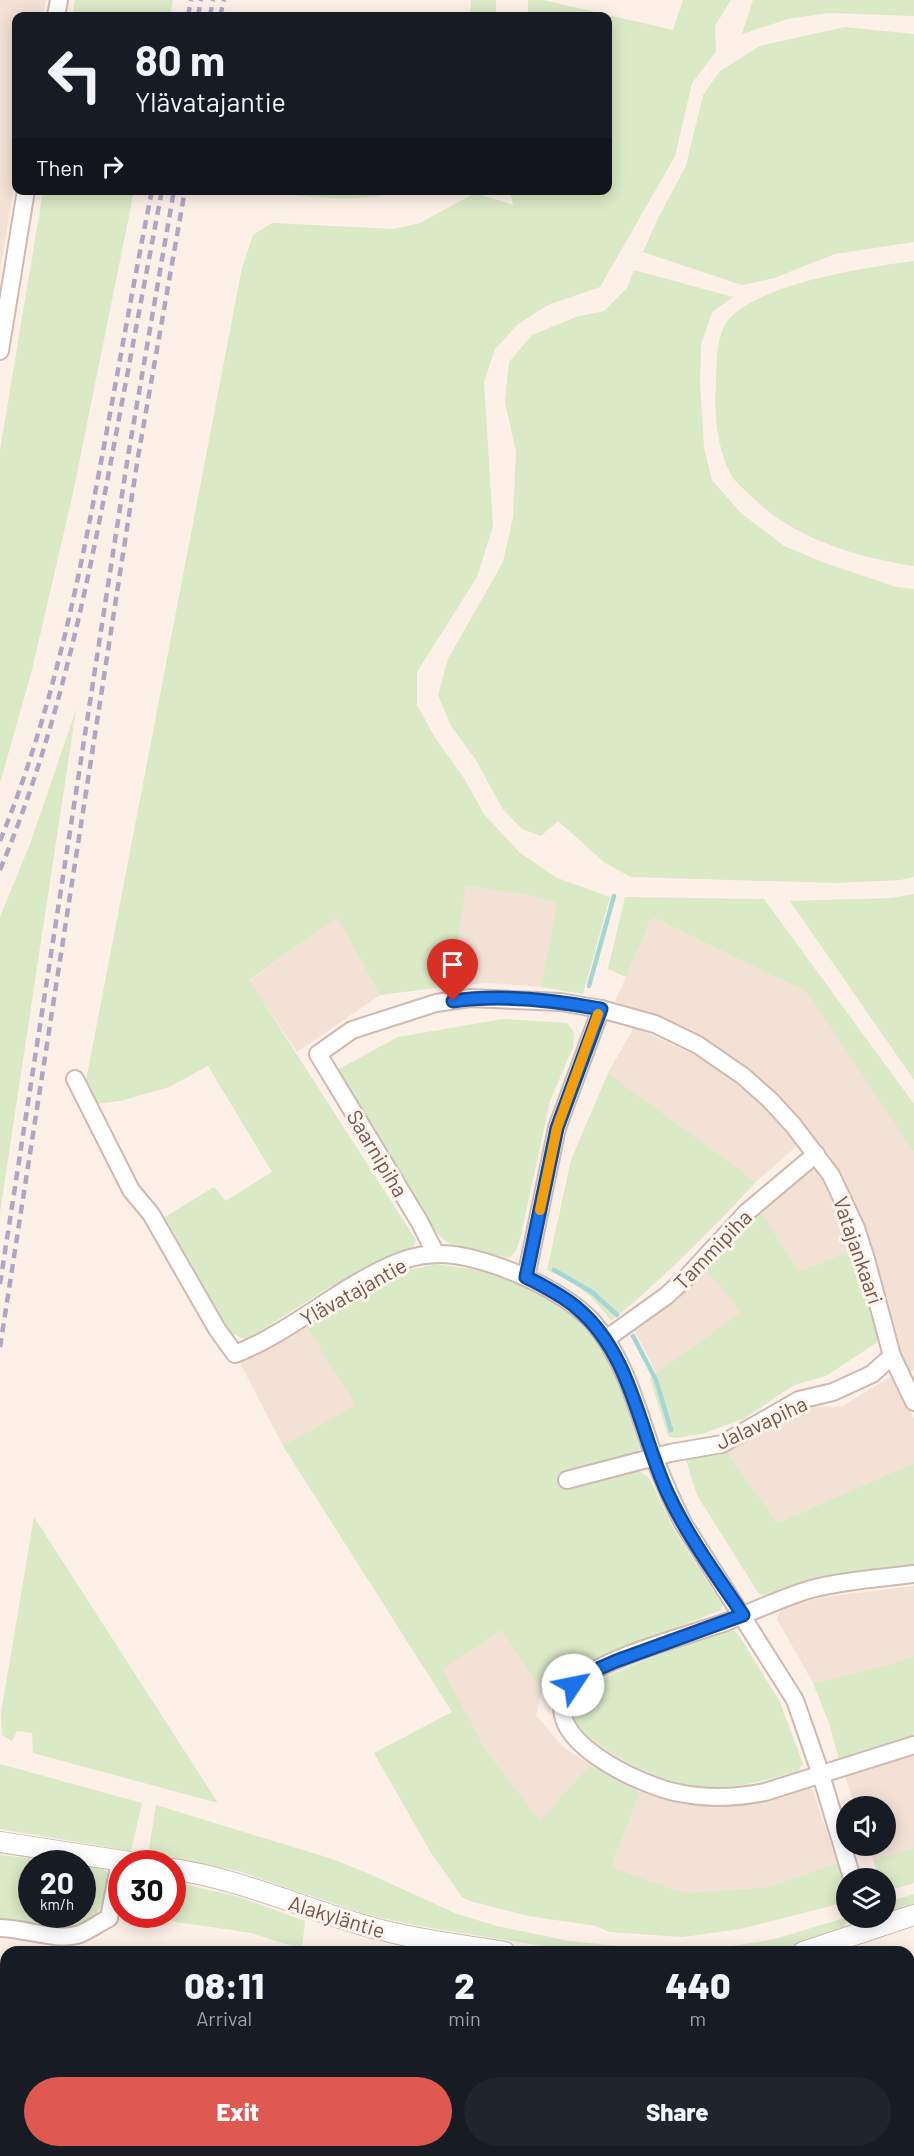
<!DOCTYPE html>
<meta charset="utf-8">
<style>
:root{--surface:#171b24;--page:#20242c;--text:#f1f3f6;--muted:#9ea1a6;--accent:#e05951}
body{margin:0;font-family:Barlow,sans-serif;background:var(--page);color:var(--text);height:100vh;display:flex;flex-direction:column;font-size:22px;white-space:nowrap}
*{box-sizing:border-box;margin:0}
p{font-size:20px;color:var(--muted)}
.icon{flex:none;width:33px;height:33px;fill:none;stroke:currentColor;stroke-width:2;stroke-linecap:round;stroke-linejoin:round}
.map{position:relative;flex:1;overflow:hidden}
.details{position:absolute;left:0px;top:1946px;width:915px;height:212px;display:flex;flex-direction:column;background:var(--surface);border-radius:18px 18px 0 0;box-shadow:0 3px 15px #0003}
.details>*{flex:none}
.guide{position:absolute;left:12px;top:12px;width:600px;height:183px;border-radius:12px;box-shadow:0 3px 15px #0003;background:#171b24;color:var(--text);overflow:hidden}
.buttons{position:absolute;left:836px;top:1796px;display:grid;gap:12px}
.buttons a{display:grid;place-items:center;width:60px;height:60px;border-radius:50%;background:var(--surface);box-shadow:0 3px 15px #0003;font-size:30px}
.speed{position:absolute;left:18px;top:1850px;display:flex;gap:12px;font-size:30px;font-weight:700;text-align:center}
.speed>*{display:grid;place-content:center;width:78px;height:78px;border-radius:50%;background:var(--surface);box-shadow:0 3px 15px #0003;line-height:1}
.speed small{font-size:15px;font-weight:400}
.speed .limit{border:9px solid #d22;background:#fff;color:#111}
.pin{position:absolute;display:grid;place-items:center;width:51px;height:51px;color:#fff;margin:-62px -26px;border-radius:50% 50% 50% 0;rotate:-45deg;box-shadow:0 0 6px #0007}
.pin .icon{rotate:45deg}
.me{position:absolute;width:66px;margin:-33px;rotate:56deg;stroke-linejoin:round;filter:drop-shadow(0 0 4px #0008)}
.turn{display:flex;align-items:center;gap:21px;height:126px;padding:0 24px;font-size:27px}
.turn .icon{width:78px;height:78px;stroke-width:2.5}
.turn b{display:block;font-size:42px;line-height:51px}
.then{display:flex;align-items:center;height:57px;padding:0 24px;background:#0003;gap:12px;font-size:22px}
.eta{display:flex;justify-content:space-evenly;align-items:center;height:102px;text-align:center}
.eta b{font-size:36px;font-weight:800;line-height:42px}
.primary-button{display:flex;gap:12px;margin-top:auto;padding:12px 24px}
.primary-button a{flex:1;height:69px;border-radius:36px;background:var(--accent);color:#fff;font-size:24px;font-weight:800;line-height:69px;text-align:center}
.primary-button a+a{background:var(--page);color:var(--text)}
.map>svg:first-child{display:block}
.residential{fill:#f3e1d6}
.green{fill:#dae9c6}
.lines{fill:none;stroke-linecap:round;stroke-linejoin:round}
.stream{stroke:#a3d6d5;stroke-width:4.5}
.minor-casing{stroke:#cfb9b0;stroke-width:20}
.tertiary-casing{stroke:#cfb9b0;stroke-width:22}
.minor{stroke:#fff;stroke-width:16}
.tertiary{stroke:#fff;stroke-width:20}
.rail{stroke:#b1a5c5;stroke-width:4.5;stroke-dasharray:9 6;stroke-linecap:butt}
.route-casing{stroke:#114b97;stroke-width:15}
.route{stroke:#1a73e8;stroke-width:10}
.slow{stroke:#f59e0b;stroke-width:10}
.labels{text-anchor:middle;dominant-baseline:central;stroke-width:6;stroke-linejoin:round;paint-order:stroke}
.street-label{font-size:21px;fill:#75544c;stroke:#fef5ed}
</style>
<div class="map">
<svg width="914" height="2156" viewBox="0 0 914 2156">
<rect width="100%" height="100%" fill="#fcf0e7"/>
<!-- residential -->
<g class="residential">
<polygon points="0,0 46,0 43,16 16,16 16,174 0,271"/>
<polygon points="466,886 524,894 557,902 541,987 489,983 452,986"/>
<polygon points="337,916 380,995 297,1052 249,981"/>
<polygon points="652,917 807,992 914,1152 914,1370 908,1373 901,1358 846,1190 816,1141 773,1090 733,1058 710,1042 664,1018 615,1002"/>
<polygon points="634,1027 699,1057 758,1100 778,1120 798,1145 756,1182 608,1073"/>
<polygon points="816,1165 838,1203 856,1249 799,1271 761,1212"/>
<polygon points="706,1270 743,1312 657,1374 634,1329 694,1284"/>
<polygon points="306,1326 357,1405 283,1446 240,1363"/>
<polygon points="893,1375 914,1419 914,1463 777,1523 727,1452 800,1408 812,1406 829,1407 843,1406"/>
<polygon points="914,1586 914,1656 881,1667 813,1683 777,1619 781,1609 823,1597"/>
<polygon points="502,1630 542,1692 536,1715 562,1746 590,1765 540,1822 487,1752 441,1669"/>
<polygon points="914,1754 914,1848 873,1860 868,1845 885,1845 885,1806 855,1806 845,1777"/>
<polygon points="808,1786 813,1791 837,1863 767,1887 685,1893 611,1867 640,1792 695,1806 752,1805"/>
</g>
<!-- green -->
<g class="green">
<polygon points="75,0 173,0 170,16 72,16"/>
<polygon points="471,0 496,0 496,16 452,16 470,14"/>
<polygon points="528,0 543,0 673,30 683,0 731,0 715,26 716,52 692,83 675,156 600,287 548,305 518,324 495,349 484,382 493,526 477,577 417,672 417,705 435,738 464,778 484,814 519,852 557,878 610,897 583,994 541,987 557,902 523,894 466,886 452,986 380,995 337,917 249,980 416,1240 412,1251 331,1286 246,1340 229,1332 165,1217 214,1187 226,1201 272,1172 208,1066 169,1087 120,1101 96,1104 85,1086 242,268 253,235 272,223 393,229 420,223 475,193 513,205 510,191 608,190 608,16 528,16"/>
<polygon points="753,0 914,0 914,16 828,13 788,19 742,34"/>
<polygon points="845,27 914,34 914,242 835,254 774,278 742,285 643,252 658,218 686,166 703,95 720,71 760,46"/>
<polygon points="43,191 134,191 73,493 32,670 0,783 0,450"/>
<path d="M265,191V190L403,191C358,204 311,197 265,192Z"/>
<path d="M914,261V566C855,557 792,538 750,495C744,489 735,482 731,475C717,449 714,414 716,386C717,366 715,335 729,319C762,283 866,267 914,261Z"/>
<polygon points="634,270 733,297 712,312 701,345 700,383 704,448 712,480 741,513 784,546 825,563 896,587 914,589 914,877 900,880 836,883 631,877 605,863 558,821 541,836 522,829 502,808 476,760 451,726 438,695 448,659 503,562 513,517 516,452 505,402 509,362 532,335 576,317 604,311 627,288"/>
<polygon points="76,710 0,1212 0,917 30,844"/>
<polygon points="914,894 914,1080 790,901 892,898"/>
<polygon points="625,897 764,899 914,1104 914,1152 807,992 652,917 626,977 608,969"/>
<polygon points="503,1019 567,1023 574,1032 573,1047 550,1101 520,1239 516,1251 509,1258 451,1244 444,1240 432,1228 337,1070 398,1037"/>
<path d="M608,1073L756,1182C709,1232 665,1277 611,1321C592,1295 577,1283 547,1270L571,1160Z"/>
<polygon points="761,1212 799,1271 856,1249 879,1337 876,1343 826,1376 794,1385 745,1418 702,1434 675,1438 668,1436 650,1378 742,1312 706,1270"/>
<path d="M436,1264C451,1267 467,1267 482,1271C520,1283 574,1308 597,1342C619,1373 629,1412 640,1448L636,1453L569,1472L639,1470L650,1479L673,1528L722,1604L721,1610L609,1654L542,1692L502,1630L442,1669L487,1752L540,1821L590,1765L640,1792L611,1867L685,1893L767,1887L837,1863L845,1889L846,1902L740,1929L683,1937L609,1932L596,1926L529,1916L470,1901L462,1897L431,1853L374,1753L452,1712L283,1446L356,1405L306,1326L366,1290L408,1270Z"/>
<polygon points="727,1452 777,1523 914,1463 914,1564 816,1577 764,1595 759,1594 697,1495 686,1460"/>
<polygon points="34,1517 218,1803 33,1753 32,1733 17,1731 12,1741 2,1735 1,1713"/>
<path d="M727,1631H735L740,1637L780,1702L803,1764L798,1771C768,1779 737,1790 705,1787C691,1786 678,1784 665,1779C641,1771 590,1745 577,1724C570,1712 579,1695 588,1687C593,1682 601,1679 608,1676C646,1658 687,1645 727,1631Z"/>
<polygon points="914,1656 914,1737 839,1760 829,1723 813,1683 881,1667"/>
<polygon points="0,1764 142,1803 131,1851 0,1829"/>
<path d="M156,1805L329,1858L365,1872L457,1914L497,1926L569,1941L638,1948L682,1950L731,1946L771,1940L848,1917C846,1922 845,1926 841,1929C829,1940 785,1948 769,1951H573L414,1925L365,1914L238,1871L148,1855Z"/>
<polygon points="914,1848 914,1883 898,1888 887,1887 885,1878 879,1878 873,1860"/>
<path d="M0,1855L69,1863H32V1914H82L83,1864C88,1865 96,1864 101,1867C118,1874 103,1912 91,1919C87,1922 79,1924 74,1925C52,1930 22,1920 0,1918Z"/>
<polygon points="173,1882 240,1897 305,1921 302,1949 251,1933 143,1917 135,1914 172,1914"/>
<polygon points="914,1894 914,1907 895,1912 885,1905 885,1903"/>
<polygon points="737,2151 890,2151 893,2156 740,2156"/>
</g>
<g class="lines">
<!-- stream -->
<g class="stream">
<polyline points="589,986 614,896"/>
<polyline points="554,1270 592,1292 617,1315"/>
<polyline points="633,1336 656,1380 671,1430"/>
<polyline points="141,2151 145,2156"/>
<polyline points="737,2151 740,2156"/>
</g>
<!-- minor casing -->
<g class="minor-casing">
<g id="minor">
<polyline points="56,16 59,0"/>
<polyline points="0,351 26,190"/>
<path d="M75,1079L131,1190L151,1214L217,1329L235,1354C294,1331 342,1284 401,1261C438,1248 467,1255 503,1268C534,1280 568,1296 592,1321C625,1358 638,1411 654,1457C663,1480 672,1501 683,1523L795,1700L821,1775L852,1878"/>
<polyline points="435,1252 419,1221 318,1054 352,1030 436,1003 470,998 560,1002 601,1009 655,1024 698,1045 743,1076 770,1100 793,1125 831,1175 856,1228 866,1259 892,1356 914,1402"/>
<polyline points="526,1277 557,1128 601,1009"/>
<polyline points="606,1339 666,1296 686,1278 747,1212 816,1154"/>
<polyline points="567,1480 670,1453 722,1444 799,1400 833,1392 872,1374 892,1356"/>
<path d="M914,1574C882,1578 847,1580 815,1588C785,1596 755,1611 726,1622C687,1636 598,1658 572,1687C529,1735 643,1787 679,1793C708,1799 736,1798 765,1792L914,1745"/>
<path d="M0,1928C23,1928 58,1942 80,1934C90,1930 99,1923 109,1918L120,1861"/>
</g>
</g>
<!-- tertiary casing -->
<g class="tertiary-casing">
<g id="tertiary">
<polyline points="0,1842 136,1863"/>
<path d="M172,1869C235,1878 296,1905 356,1923C404,1938 455,1944 505,1952"/>
<polyline points="803,1952 914,1915"/>
</g>
</g>
<!-- minor -->
<use href="#minor" class="minor"/>
<!-- tertiary -->
<use href="#tertiary" class="tertiary"/>
<!-- rail -->
<g class="rail">
<polyline points="188,16 191,0"/>
<polyline points="198,16 201,0"/>
<polyline points="210,16 213,0"/>
<polyline points="220,16 224,0"/>
<path d="M0,841C52,714 79,580 104,446C120,360 135,275 152,190"/>
<path d="M0,870C57,734 87,590 114,445C130,360 146,275 162,190"/>
<polyline points="0,1284 128,456 174,190"/>
<polyline points="0,1347 138,457 185,190"/>
</g>
</g>
<g class="lines">
<!-- route casing -->
<g class="route-casing">
<path id="route" d="M453,1001C501,994 553,1000 601,1009L557,1128L526,1277C543,1286 562,1295 577,1308C632,1354 639,1432 668,1494C688,1537 717,1576 743,1615L616,1661L600,1668L573,1685"/>
</g>
<!-- route -->
<use href="#route" class="route"/>
<!-- slow -->
<polyline class="slow" points="540,1210 557,1128 598,1014"/>
</g>
<g class="labels">
<!-- street labels -->
<g class="street-label">
<text transform="translate(378 1153) rotate(59)">Saarnipiha</text>
<text transform="translate(712 1249) rotate(-46)">Tammipiha</text>
<text transform="translate(859 1250) rotate(71)">Vatajankaari</text>
<text transform="translate(353 1291) rotate(-29)">Ylävatajantie</text>
<text transform="translate(761 1422) rotate(-25)">Jalavapiha</text>
<text transform="translate(337 1916) rotate(17)">Alakyläntie</text>
</g>
</g>
</svg>
<div class="buttons">
<a><svg class="icon" aria-label="sound" viewBox="0 0 24 24"><path d="M4 9h4l5-4v14l-5-4H4zM17 9q2 3 0 6"/></svg></a>
<a><svg class="icon" aria-label="layers" viewBox="0 0 24 24"><path d="M12 4l9 5-9 5-9-5zM3 14l9 5 9-5"/></svg></a>
</div>
<div class="speed"><div>20<small>km/h</small></div><div class="limit">30</div></div>
<div class="pin" style="left:453px;top:1001px;background:#d93025"><svg class="icon" aria-label="arrive" viewBox="0 0 24 24"><path d="M6 21V4h12l-3 4 3 4H6"/></svg></div>
<svg class="me" style="left:573px;top:1685px" viewBox="-20 -20 40 40"><circle r="19" fill="#fff"/><path d="M0-13L10 11 0 6-10 11z" fill="#1a73e8"/></svg>
<div class="guide">
<div class="turn"><svg class="icon" aria-label="left" viewBox="0 0 24 24"><path d="M17 20v-9H6M10 6l-5 5 5 5"/></svg><div><b>80 m</b>Ylävatajantie</div></div>
<div class="then">Then<svg class="icon" aria-label="right" viewBox="0 0 24 24"><path d="M7 20v-9h11M14 6l5 5-5 5"/></svg></div>
</div>
<section class="details">
<div class="eta">
<div><b>08:11</b><p>Arrival</p></div>
<div><b>2</b><p>min</p></div>
<div><b>440</b><p>m</p></div>
</div>
<div class="primary-button"><a>Exit</a><a>Share</a></div>
</section>
</div>
